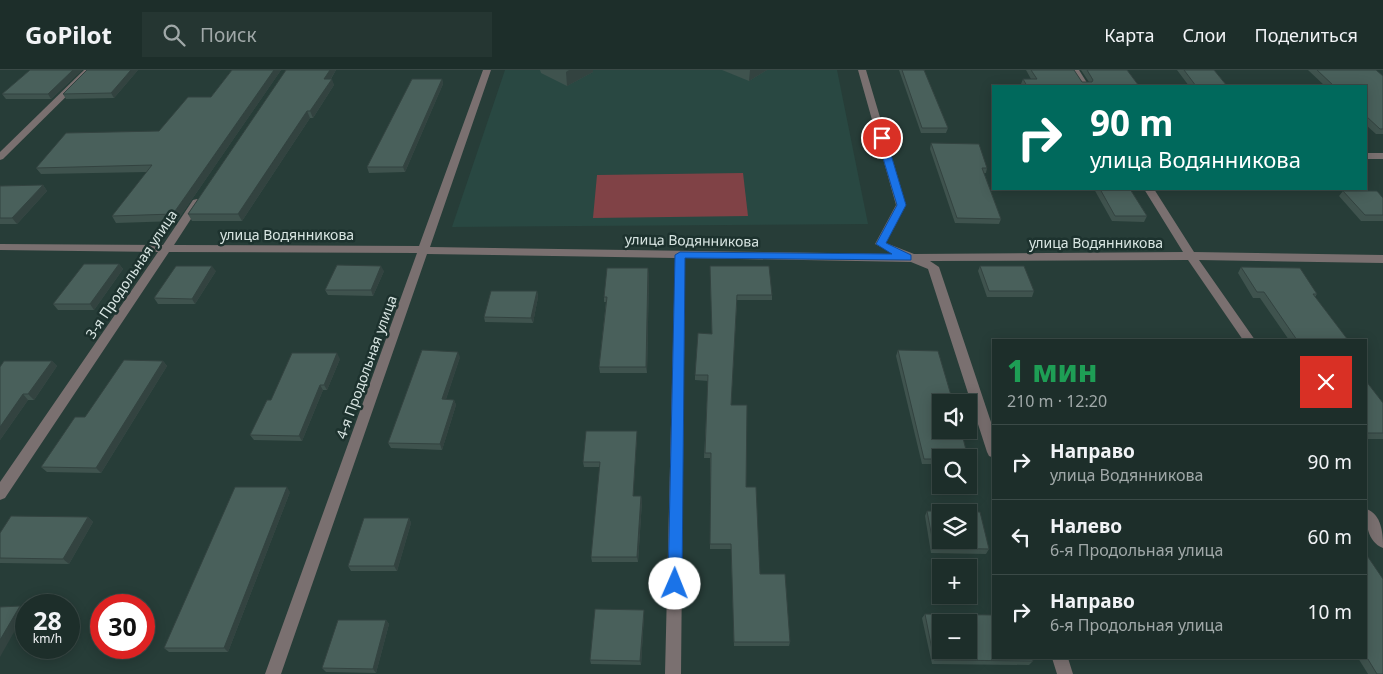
<!DOCTYPE html>
<html lang="ru">
<meta charset="utf-8">
<style>
:root{--surface:#1d2e2a;--page:#253632;--text:#f1f3f6;--muted:#a0a8a8;--line:#3b4a47}
body{margin:0;font-family:"Noto Sans",sans-serif;background:var(--page);color:var(--text);height:100vh;display:flex;flex-direction:column;font-size:19px;white-space:nowrap}
*{box-sizing:border-box;margin:0}
p{font-size:16px;color:var(--muted)}
.icon{flex:none;width:28px;height:28px;fill:none;stroke:currentColor;stroke-width:2;stroke-linecap:round;stroke-linejoin:round}
.map{position:relative;flex:1;overflow:hidden}
.drawer{position:absolute;left:992px;top:269px;width:375px;height:320px;display:flex;flex-direction:column;background:var(--surface);border-radius:0px;box-shadow:0 2px 12px #0003,0 0 0 1px var(--line)}
.drawer>*{flex:none}
.top-card{position:absolute;left:992px;top:15px;width:375px;height:105px;border-radius:0px;box-shadow:0 2px 12px #0003,0 0 0 1px var(--line);background:#00695c;color:#fff;overflow:hidden}
.tools{position:absolute;left:932px;top:324px;display:grid;gap:10px}
.tools a{display:grid;place-items:center;width:45px;height:45px;border-radius:0px;background:var(--surface);box-shadow:0 2px 12px #0003,0 0 0 1px var(--line);font-size:25px}
.speed{position:absolute;left:15px;top:524px;display:flex;gap:10px;font-size:25px;font-weight:700;text-align:center}
.speed>*{display:grid;place-content:center;width:65px;height:65px;border-radius:50%;background:var(--surface);box-shadow:0 2px 12px #0003,0 0 0 1px var(--line);line-height:1}
.speed small{font-size:12px;font-weight:400}
.speed .limit{border:8px solid #d22;background:#fff;color:#111}
.pin{position:absolute;display:grid;place-items:center;width:42px;height:42px;color:#fff;margin:-21px;border:2px solid #fff;border-radius:50%;box-shadow:0 1px 5px #0007}
.me{position:absolute;width:55px;margin:-28px;rotate:1deg;stroke-linejoin:round;filter:drop-shadow(0 0 4px #0008)}
.turn{display:flex;align-items:center;gap:18px;height:105px;padding:0 15px;font-size:22px}
.turn .icon{width:65px;height:65px;stroke-width:2.5}
.turn b{display:block;font-size:35px;line-height:42px}
.round{display:grid;place-items:center;flex:none;width:52px;height:52px;border-radius:0px;background:var(--page)}
.headline{display:flex;align-items:center;justify-content:space-between;height:85px;padding:0 15px}
h1{font-size:30px;font-weight:800;line-height:38px;color:#1e9e55}
ul{padding:0;list-style:none}
li{display:flex;align-items:center;gap:15px;height:75px;padding:0 15px;border-top:1px solid var(--line)}
li div{flex:1}
li b{display:block;font-size:19px}
li em{font-style:normal}
header{display:flex;align-items:center;gap:30px;box-sizing:border-box;height:70px;padding:0 25px;background:var(--surface);border-bottom:1px solid var(--line)}
header strong{font-size:24px}
nav{display:flex;gap:28px;margin-inline-start:auto;font-size:18px}
.search{width:350px;height:45px;background:var(--page);display:flex;align-items:center;gap:12px;box-sizing:border-box;padding:0 18px;border-radius:0px;color:var(--muted);font-size:19px}
.map>svg:first-child{display:block}
.built{fill:#294842}
.green{fill:#804246}
.lines{fill:none;stroke-linecap:round;stroke-linejoin:round}
.minor{fill:#7a7070;fill-rule:evenodd}
.wall{fill:#3f534e}
.shaded-wall{fill:#334340}
.building{fill:#49605b;stroke:#334340;fill-rule:evenodd}
.route{fill:#1a73e8;stroke:#114b97}
.labels{text-anchor:middle;dominant-baseline:central;stroke-width:5;stroke-linejoin:round;paint-order:stroke}
.street-label{font-size:14px;fill:#d9e6e3;stroke:#1d322e}
</style>
<header>
<strong>GoPilot</strong>
<div class="search"><svg class="icon" aria-label="search" viewBox="0 0 24 24"><circle cx="10" cy="10" r="6"/><path d="M15 15l6 6"/></svg>Поиск</div>
<nav><a>Карта</a><a>Слои</a><a>Поделиться</a></nav>
</header>
<div class="map">
<svg width="1383" height="604" viewBox="0 0 1383 604">
<rect width="100%" height="100%" fill="#273d38"/>
<!-- built -->
<polygon class="built" points="505,0 837,0 868,154 452,157"/>
<!-- green -->
<polygon class="green" points="743,103 748,146 593,148 597,105"/>
<g class="lines">
<!-- minor -->
<g class="minor">
<polygon points="84,0 93,0 3,89 0,90 0,82"/>
<polygon points="483,0 491,0 430,177 894,184 875,174 896,135 858,0 866,0 906,135 886,173 914,184 1183,182 1144,119 1154,119 1194,182 1383,185 1383,193 1199,190 1255,270 1243,270 1188,190 930,191 939,197 994,361 994,388 989,386 987,382 928,199 911,192 685,188 681,604 665,604 675,188 427,184 281,604 265,604 417,183 169,182 5,428 0,430 0,412 158,182 0,180 0,174 163,175 193,130 197,129 202,132 174,175 419,176"/>
<polygon points="1071,0 1079,0 1089,16 1081,16"/>
<rect x="1366" y="83" width="17" height="6"/>
<path d="M1366,439C1382,444 1383,464 1383,478C1367,472 1366,453 1366,439Z"/>
<polygon points="1052,588 1068,588 1073,604 1057,604"/>
</g>
</g>
<!-- wall -->
<g class="wall">
<polygon points="30,0 82,0 51,29 6,29 2,24"/>
<polygon points="138,0 114,28 66,29 63,24"/>
<polygon points="232,0 281,0 177,151 116,153 112,146 147,102 41,104 36,98 159,61 211,27"/>
<polygon points="286,0 336,0 331,9 334,15 313,48 310,48 242,151 192,151 188,144"/>
<polygon points="540,0 593,0 593,2 567,16 541,3"/>
<polygon points="722,0 767,0 749,11"/>
<polygon points="899,0 924,0 948,58 946,63 921,63"/>
<polygon points="1026,0 1074,0 1082,12 1089,12 1081,0 1127,0 1139,16 1022,16 1021,14 1023,9 1031,9"/>
<polygon points="1177,0 1214,0 1227,16 1189,16"/>
<polygon points="1308,0 1376,0 1383,6 1383,64 1376,64 1366,55 1366,16 1325,16"/>
<polygon points="442,9 443,14 405,102 369,103 367,97"/>
<polygon points="931,73 987,98 986,103 984,103 1001,149 999,154 955,153 930,79"/>
<polygon points="43,115 47,121 17,154 0,154 0,116"/>
<polygon points="1094,119 1130,119 1147,146 1144,152 1112,151"/>
<polygon points="1343,121 1383,128 1383,151 1361,151 1339,126"/>
<polygon points="119,194 123,199 94,240 58,240 53,234"/>
<polygon points="980,196 1034,221 1032,227 987,227 978,201"/>
<polygon points="1241,197 1317,224 1315,227 1348,270 1289,270 1260,228 1253,228 1238,203"/>
<polygon points="216,201 195,234 158,234 154,228"/>
<polygon points="384,201 373,226 328,225 325,220"/>
<polygon points="710,202 772,225 772,230 737,230 731,335 746,417 760,504 790,572 789,576 734,576 731,479 710,479 710,388 704,388 708,311 695,310 695,305 712,264"/>
<polygon points="649,203 647,303 600,303 599,297 606,232 604,232 604,227"/>
<polygon points="537,221 538,227 533,253 485,252 484,247"/>
<polygon points="898,280 941,388 941,394 922,394 896,286"/>
<polygon points="460,287 446,329 454,330 456,335 442,380 391,378 388,373"/>
<polygon points="340,289 327,320 323,320 302,371 254,370 250,365 271,330"/>
<polygon points="4,291 52,291 57,296 34,330 28,330 0,370"/>
<polygon points="163,291 167,296 101,403 47,402 41,397"/>
<polygon points="1366,311 1383,333 1383,369 1366,369"/>
<polygon points="637,366 633,426 641,426 642,431 638,492 592,492 591,487 600,397 584,397 583,392"/>
<polygon points="290,422 228,582 169,582 164,578"/>
<polygon points="927,441 989,479 986,484 931,483 925,446"/>
<polygon points="88,447 93,452 69,494 0,493 0,463"/>
<polygon points="409,448 411,453 397,501 351,501 348,496"/>
<polygon points="1366,484 1383,604 1368,604 1358,588 1366,588"/>
<polygon points="644,540 644,544 641,595 591,594 590,590"/>
<polygon points="925,544 1033,591 1029,595 932,594 922,548"/>
<polygon points="386,550 389,554 376,603 326,602 322,598"/>
</g>
<!-- shaded-wall -->
<g class="shaded-wall">
<polygon points="73,0 82,0 51,29 48,24"/>
<polygon points="131,0 138,0 114,28 111,23"/>
<polygon points="274,0 281,0 177,151 173,144"/>
<polygon points="330,0 336,0 327,15 324,9"/>
<polygon points="569,0 593,0 593,2 567,16 566,2"/>
<polygon points="750,0 767,0 749,11"/>
<polygon points="332,9 334,15 313,48 310,41"/>
<polygon points="442,9 443,14 405,102 403,97"/>
<polygon points="307,41 310,48 242,151 238,144"/>
<polygon points="43,115 47,121 17,154 12,148"/>
<polygon points="119,194 123,199 94,240 90,234"/>
<polygon points="212,196 216,201 195,234 192,229"/>
<polygon points="381,196 384,201 373,226 371,220"/>
<polygon points="648,198 649,203 647,303 646,297"/>
<polygon points="537,221 538,227 533,253 531,248"/>
<polygon points="458,282 460,287 444,335 442,329"/>
<polygon points="337,283 340,289 327,320 324,315"/>
<polygon points="52,291 57,296 34,330 28,324"/>
<polygon points="163,291 167,296 101,403 96,398"/>
<polygon points="320,315 323,320 302,371 299,366"/>
<polygon points="23,324 28,330 0,370 0,357"/>
<polygon points="454,330 456,335 442,380 440,374"/>
<polygon points="637,361 637,366 633,431 633,426"/>
<polygon points="287,417 290,422 228,582 224,578"/>
<polygon points="641,426 642,431 638,492 637,487"/>
<polygon points="88,447 93,452 69,494 63,489"/>
<polygon points="409,448 411,453 397,501 394,496"/>
<polygon points="20,536 26,541 0,587 0,570"/>
<polygon points="644,540 644,544 641,595 640,591"/>
<polygon points="386,550 389,554 376,603 373,599"/>
</g>
<!-- building -->
<g class="building">
<polygon points="30,0 73,0 48,24 2,24"/>
<polygon points="87,0 131,0 111,23 63,24"/>
<polygon points="232,0 274,0 173,144 112,146 152,95 36,98 66,63 159,61 188,27 211,27"/>
<polygon points="286,0 330,0 324,9 332,9 310,41 307,41 238,144 188,144"/>
<polygon points="902,0 924,0 948,58 922,58"/>
<polygon points="1031,0 1074,0 1082,12 1092,12 1093,10 1087,0 1127,0 1139,16 1027,16 1023,9 1037,9"/>
<polygon points="1184,0 1214,0 1227,16 1196,16"/>
<polygon points="1317,0 1376,0 1383,6 1383,59 1380,59 1366,46 1366,16 1334,16"/>
<polygon points="412,9 442,9 403,97 367,97"/>
<polygon points="931,73 979,74 987,98 982,98 1001,149 957,148"/>
<polygon points="43,115 12,148 0,148 0,116"/>
<polygon points="1100,119 1130,119 1147,146 1115,146"/>
<polygon points="1343,121 1377,121 1383,128 1383,145 1365,145"/>
<polygon points="84,194 119,194 90,234 53,234"/>
<polygon points="337,195 381,196 371,220 325,220"/>
<polygon points="176,196 212,196 192,229 154,228"/>
<polygon points="710,196 769,196 772,225 737,225 731,335 747,335 746,417 756,417 760,504 785,504 790,572 734,572 731,474 710,474 711,383 705,383 708,305 695,305 698,263 712,264"/>
<polygon points="980,196 1024,196 1034,221 989,221"/>
<polygon points="1241,197 1300,198 1317,224 1313,224 1348,270 1297,270 1264,222 1257,222"/>
<polygon points="607,198 648,198 646,297 599,297 607,227 604,227"/>
<polygon points="491,221 537,221 531,248 484,247"/>
<polygon points="422,280 458,282 442,329 454,330 440,374 388,373"/>
<polygon points="898,280 938,281 953,332 941,332 941,360 961,360 968,388 941,388 941,389 924,389"/>
<polygon points="292,283 337,283 324,315 320,315 299,366 250,365 267,330 271,330"/>
<polygon points="124,290 163,291 96,398 41,397 75,347 85,347"/>
<polygon points="4,291 52,291 28,324 23,324 0,357 0,297"/>
<polygon points="1366,311 1383,333 1383,363 1366,363"/>
<polygon points="586,361 637,361 633,426 641,426 637,487 591,487 600,392 583,392"/>
<polygon points="235,417 287,417 224,578 164,578"/>
<path d="M927,441L980,442L989,479L934,478ZM941,442H969V470H941Z"/>
<polygon points="11,446 88,447 63,489 0,488 0,463"/>
<polygon points="364,448 409,448 394,496 348,496"/>
<polygon points="1366,484 1383,509 1383,604 1377,604 1366,586"/>
<polygon points="20,536 0,570 0,537"/>
<polygon points="595,539 644,540 640,591 590,590"/>
<path d="M925,544L994,545V588H1032L1033,591L934,590ZM941,552H969V580H941Z"/>
<polygon points="338,550 386,550 373,599 322,598"/>
</g>
<!-- route -->
<polygon class="route" points="882,65 886,68 906,135 886,173 911,185 911,190 685,188 682,514 680,518 675,520 670,518 668,514 675,185 680,182 892,184 876,174 897,135 877,68"/>
<g class="labels">
<!-- street labels -->
<g class="street-label">
<text x="287" y="164">улица Водянникова</text>
<text transform="translate(692 170) rotate(1)">улица Водянникова</text>
<text x="1096" y="172">улица Водянникова</text>
<text transform="translate(131 204) rotate(-56)">3-я Продольная улица</text>
<text transform="translate(366 297) rotate(-70)">4-я Продольная улица</text>
</g>
</g>
</svg>
<div class="tools">
<a><svg class="icon" aria-label="sound" viewBox="0 0 24 24"><path d="M4 9h4l5-4v14l-5-4H4zM17 9q2 3 0 6"/></svg></a>
<a><svg class="icon" aria-label="search" viewBox="0 0 24 24"><circle cx="10" cy="10" r="6"/><path d="M15 15l6 6"/></svg></a>
<a><svg class="icon" aria-label="layers" viewBox="0 0 24 24"><path d="M12 4l9 5-9 5-9-5zM3 14l9 5 9-5"/></svg></a>
<a>+</a>
<a>−</a>
</div>
<div class="speed"><div>28<small>km/h</small></div><div class="limit">30</div></div>
<div class="pin" style="left:882px;top:68px;background:#d93025"><svg class="icon" aria-label="arrive" viewBox="0 0 24 24"><path d="M6 21V4h12l-3 4 3 4H6"/></svg></div>
<svg class="me" style="left:675px;top:514px" viewBox="-20 -20 40 40"><circle r="19" fill="#fff"/><path d="M0-13L10 11 0 6-10 11z" fill="#1a73e8"/></svg>
<div class="top-card">
<div class="turn"><svg class="icon" aria-label="right" viewBox="0 0 24 24"><path d="M7 20v-9h11M14 6l5 5-5 5"/></svg><div><b>90 m</b>улица Водянникова</div></div>
</div>
<section class="drawer">
<div class="headline"><div><h1>1 мин</h1><p>210 m · 12:20</p></div><a class="round" style="background:#d93025;color:#fff"><svg class="icon" aria-label="close" viewBox="0 0 24 24"><path d="M6 6l12 12M18 6L6 18"/></svg></a></div>
<ul>
<li><svg class="icon" aria-label="right" viewBox="0 0 24 24"><path d="M7 20v-9h11M14 6l5 5-5 5"/></svg><div><b>Направо</b><p>улица Водянникова</p></div><em>90 m</em></li>
<li><svg class="icon" aria-label="left" viewBox="0 0 24 24"><path d="M17 20v-9H6M10 6l-5 5 5 5"/></svg><div><b>Налево</b><p>6-я Продольная улица</p></div><em>60 m</em></li>
<li><svg class="icon" aria-label="right" viewBox="0 0 24 24"><path d="M7 20v-9h11M14 6l5 5-5 5"/></svg><div><b>Направо</b><p>6-я Продольная улица</p></div><em>10 m</em></li>
</ul>
</section>
</div>
